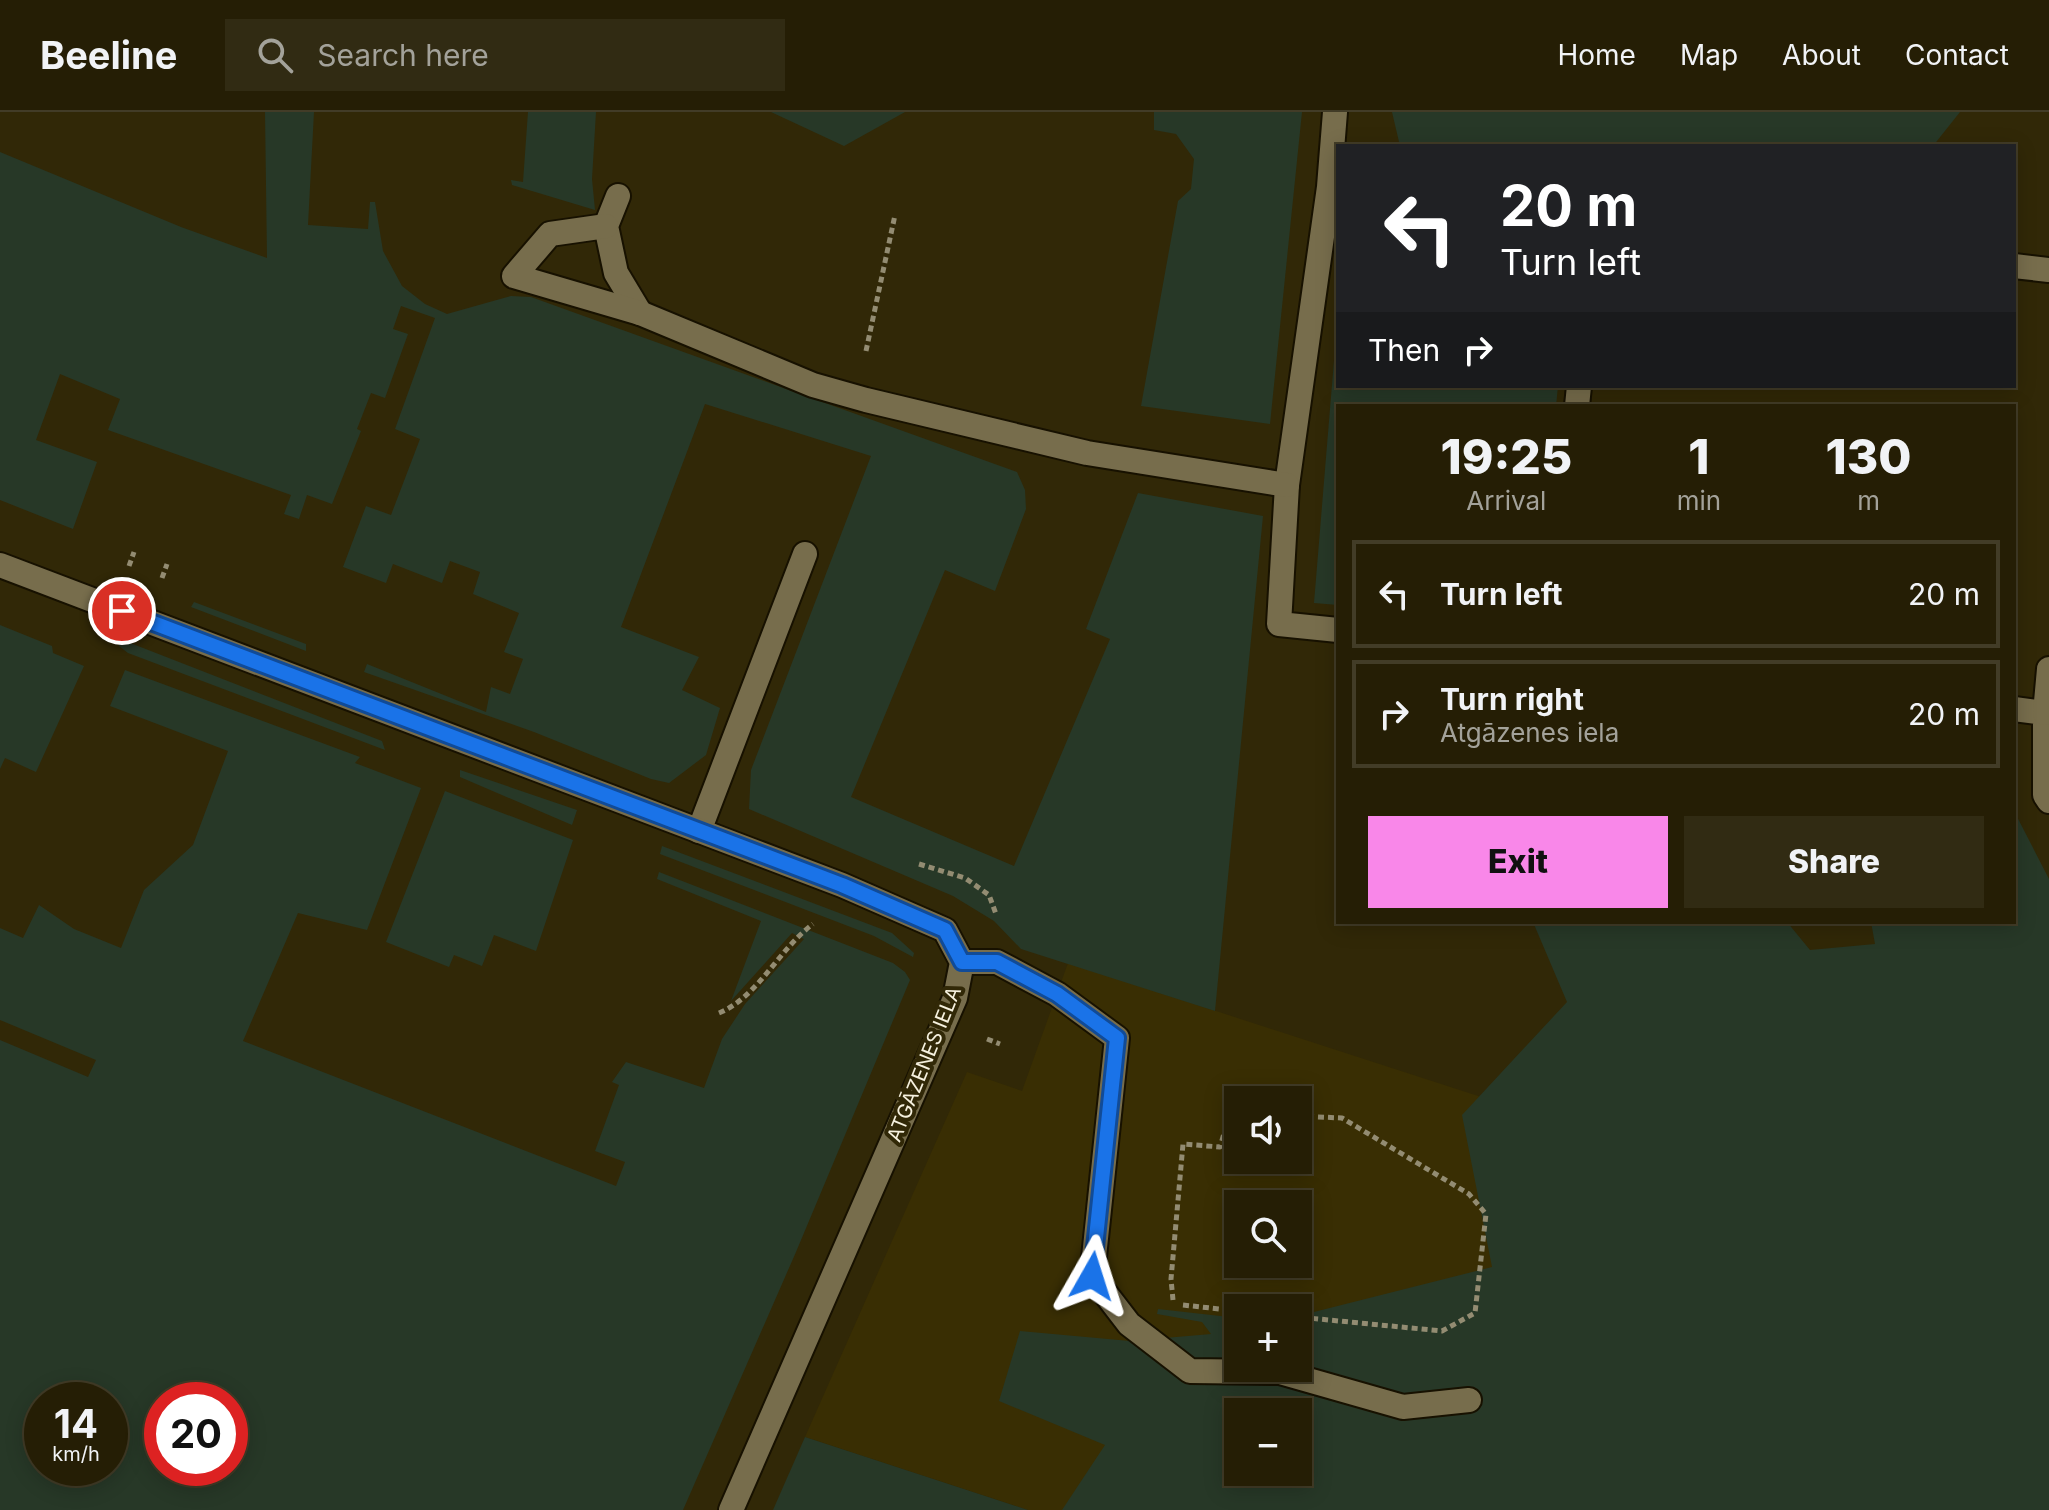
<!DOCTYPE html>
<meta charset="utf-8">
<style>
:root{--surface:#251e05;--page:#312b13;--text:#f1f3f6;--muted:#a3a29a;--line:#423c27;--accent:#f987e9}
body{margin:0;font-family:Inter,sans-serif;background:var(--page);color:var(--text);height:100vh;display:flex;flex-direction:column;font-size:30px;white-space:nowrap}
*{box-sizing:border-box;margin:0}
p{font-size:26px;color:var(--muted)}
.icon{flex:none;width:44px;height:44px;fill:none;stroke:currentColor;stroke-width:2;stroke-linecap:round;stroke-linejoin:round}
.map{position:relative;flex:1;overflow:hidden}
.side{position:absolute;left:1336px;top:292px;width:680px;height:520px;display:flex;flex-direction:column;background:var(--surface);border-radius:0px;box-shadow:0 4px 20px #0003,0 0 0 2px var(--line)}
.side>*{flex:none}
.banner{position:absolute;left:1336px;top:32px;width:680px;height:244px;border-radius:0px;box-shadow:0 4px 20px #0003,0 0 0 2px var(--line);background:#202124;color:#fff;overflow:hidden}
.fabs{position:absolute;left:1224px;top:974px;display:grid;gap:16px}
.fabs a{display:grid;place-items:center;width:88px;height:88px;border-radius:0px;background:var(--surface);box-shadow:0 4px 20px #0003,0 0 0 2px var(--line);font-size:40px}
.speed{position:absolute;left:24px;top:1270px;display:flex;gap:16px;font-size:40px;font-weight:700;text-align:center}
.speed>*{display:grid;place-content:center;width:104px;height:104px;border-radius:50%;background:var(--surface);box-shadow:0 4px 20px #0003,0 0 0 2px var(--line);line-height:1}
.speed small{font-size:20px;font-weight:400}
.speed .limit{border:12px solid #d22;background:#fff;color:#111}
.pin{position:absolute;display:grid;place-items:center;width:68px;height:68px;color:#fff;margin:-34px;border:4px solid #fff;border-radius:50%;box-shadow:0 2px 8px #0007}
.me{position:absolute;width:88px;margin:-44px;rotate:6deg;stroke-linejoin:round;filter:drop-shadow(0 0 6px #0008)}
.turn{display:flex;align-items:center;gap:28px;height:168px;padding:0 32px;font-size:36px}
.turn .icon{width:104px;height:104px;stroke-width:2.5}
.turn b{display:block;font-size:56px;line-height:68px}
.then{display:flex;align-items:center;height:76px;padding:0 32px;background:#0003;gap:16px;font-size:30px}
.eta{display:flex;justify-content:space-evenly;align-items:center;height:136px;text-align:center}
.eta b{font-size:48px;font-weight:800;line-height:56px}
.primary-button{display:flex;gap:16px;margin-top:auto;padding:16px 32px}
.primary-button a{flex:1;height:92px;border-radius:0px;background:var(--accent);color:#111;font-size:32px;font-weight:800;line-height:92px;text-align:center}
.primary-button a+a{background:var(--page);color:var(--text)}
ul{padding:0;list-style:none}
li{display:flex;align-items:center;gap:24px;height:108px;margin:0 16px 12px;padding:0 16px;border:4px solid var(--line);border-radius:0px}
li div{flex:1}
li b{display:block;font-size:30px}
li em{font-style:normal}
header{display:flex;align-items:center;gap:48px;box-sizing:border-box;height:112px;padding:0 40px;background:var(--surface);border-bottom:2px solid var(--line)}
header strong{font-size:38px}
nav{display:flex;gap:44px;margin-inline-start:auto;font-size:28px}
.search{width:560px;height:72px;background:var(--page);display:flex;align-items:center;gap:20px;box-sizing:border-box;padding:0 28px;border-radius:0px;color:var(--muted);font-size:30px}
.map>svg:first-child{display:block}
.built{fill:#392e03;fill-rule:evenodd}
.green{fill:#273827;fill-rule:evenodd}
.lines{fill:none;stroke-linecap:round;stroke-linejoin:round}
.lane-casing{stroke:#171100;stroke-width:28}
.street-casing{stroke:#171100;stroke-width:28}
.path{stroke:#938c72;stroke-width:5;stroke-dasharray:6 4;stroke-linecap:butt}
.lane{stroke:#776d4c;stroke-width:24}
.street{stroke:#776d4c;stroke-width:24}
.route-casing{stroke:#114b97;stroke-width:20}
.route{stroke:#1a73e8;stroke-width:14}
.labels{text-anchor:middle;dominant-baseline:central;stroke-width:8;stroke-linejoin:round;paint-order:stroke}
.street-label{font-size:20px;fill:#f6f1df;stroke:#312807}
</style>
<header>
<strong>Beeline</strong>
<div class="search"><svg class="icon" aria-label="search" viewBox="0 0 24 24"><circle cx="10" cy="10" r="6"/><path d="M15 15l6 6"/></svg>Search here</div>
<nav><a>Home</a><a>Map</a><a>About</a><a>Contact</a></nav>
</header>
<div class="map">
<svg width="2049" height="1398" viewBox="0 0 2049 1398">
<rect width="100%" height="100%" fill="#312807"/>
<!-- built -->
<path class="built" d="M1068,851L1583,1018L1465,1398H1028L805,1325L967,960L1022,979ZM1238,988H1298V1048H1238ZM1238,1092H1298V1152H1238ZM1238,1196H1298V1256H1238ZM1238,1300H1298V1360H1238Z"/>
<!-- green -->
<g class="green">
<polygon points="265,0 314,0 308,113 368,117 370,90 375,90 383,139 402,174 425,192 447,202 511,184 531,185 1017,360 1025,378 1026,397 995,479 945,458 851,685 1014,754 1110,527 1086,517 1138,381 1263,404 1215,899 1021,837 994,809 953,784 749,697 751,658 871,344 705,292 621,515 699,545 682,578 720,596 706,643 669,671 651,667 534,620 364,560 367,552 486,600 491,575 510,582 523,547 504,540 519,501 473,482 480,460 450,449 442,471 393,452 386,471 343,455 366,394 391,403 420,327 395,317 435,206 401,194 393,217 408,222 385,286 371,281 357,317 361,319 332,392 307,383 299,407 284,402 291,383 108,318 120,287 60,262 36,328 97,350 73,417 0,388 0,40 181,115 267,146"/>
<polygon points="528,0 596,0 592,67 595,98 512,73 511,68 523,70"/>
<polygon points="771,0 905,0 844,34"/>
<polygon points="1154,0 1302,0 1270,312 1141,294 1178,89 1191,77 1194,47 1176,22 1154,18"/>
<polygon points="1392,0 1960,0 1933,34 1400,34"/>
<polygon points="1338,200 1338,274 1558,274 1556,294 1338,294 1338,493 1314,491"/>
<polygon points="194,490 306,532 306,539 191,495"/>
<polygon points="0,513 52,534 53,541 84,554 36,660 5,646 0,657"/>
<polygon points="120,527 382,629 385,638 128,541 119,534"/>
<path d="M125,558L360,645L355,651L421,676L367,818L298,801L243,929L616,1074L625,1050L595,1039L619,973L612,970L626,950L704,976L722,927L745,892L804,827L792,821L731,889L761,809L657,767L659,760L893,851L905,860L910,868L796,1140L683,1398H0V928L88,965L96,948L0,908V816L23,826L39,793L74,817L121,836L144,778L193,733L228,639L110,594ZM42,1288H110V1356H42ZM230,1288V1356H162V1288Z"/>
<polygon points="460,658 577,698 572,713 460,665"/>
<polygon points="445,679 573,728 536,839 494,823 482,854 454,843 449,855 386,830"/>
<path d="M2014,699L2049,767V1398H1062L1105,1333L999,1289L1020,1219L1130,1229L1211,1222L1202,1210L1157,1202L1158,1197L1238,1206V1256H1298V1204L1492,1155L1462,1003L1567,890L1533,810H1787L1810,838L1875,832L1871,810H2014ZM1238,1300H1298V1360H1238Z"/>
<polygon points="662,734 892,821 914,841 913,845 874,824 660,742"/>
<polygon points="805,1325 1028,1398 773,1398"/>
</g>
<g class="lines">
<!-- lane casing -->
<g class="lane-casing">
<g id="lane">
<polyline points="1335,0 1329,75 1287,373 1279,512 1338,518"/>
<polyline points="618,84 606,114 616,161 640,201"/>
<polyline points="606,114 550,122 514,164 640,201 813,273 866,288 1087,341 1287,373"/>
<polyline points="2014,154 2049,158"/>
<polyline points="1577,294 1579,274"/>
<polyline points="2014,597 2045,601 2045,683 2049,689"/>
<polyline points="2045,601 2049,557"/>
<polyline points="699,719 805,442"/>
<polyline points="962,850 997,850 1057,882 1117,926 1092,1164 1129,1212 1190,1259 1280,1260 1403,1295 1469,1288"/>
</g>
</g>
<!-- street casing -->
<g class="street-casing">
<polyline id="street" points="0,453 842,773 945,818 962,850 955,886 731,1398"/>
</g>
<!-- path -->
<g class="path">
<polyline points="866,239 895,103"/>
<polyline points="129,454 134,440"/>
<polyline points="162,466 167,452"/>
<polyline points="919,752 965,766 989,783 996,802"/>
<path d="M719,901C758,885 779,837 813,812"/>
<polyline points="987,927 1000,932"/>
<polyline points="1298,1004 1342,1006 1469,1082 1486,1102 1475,1201 1442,1219 1298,1205"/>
<polyline points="1173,1188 1171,1167 1183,1032 1220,1035 1228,1008 1238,1006"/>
<polyline points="1183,1193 1238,1199"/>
</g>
<!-- lane -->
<use href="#lane" class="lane"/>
<!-- street -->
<use href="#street" class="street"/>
</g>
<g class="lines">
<!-- route casing -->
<g class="route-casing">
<polyline id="route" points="122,499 842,773 945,818 962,850 997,850 1057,882 1117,926 1092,1164"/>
</g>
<!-- route -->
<use href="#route" class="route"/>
</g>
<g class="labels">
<!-- street labels -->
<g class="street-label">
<text transform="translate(924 952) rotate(-68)">ATGĀZENES IELA</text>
</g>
</g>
</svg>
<div class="fabs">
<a><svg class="icon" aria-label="sound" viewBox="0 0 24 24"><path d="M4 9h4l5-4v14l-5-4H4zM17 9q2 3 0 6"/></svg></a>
<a><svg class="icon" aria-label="search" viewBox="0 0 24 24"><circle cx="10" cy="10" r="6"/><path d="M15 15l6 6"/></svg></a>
<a>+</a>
<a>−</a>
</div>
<div class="speed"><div>14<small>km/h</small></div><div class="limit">20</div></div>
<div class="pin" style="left:122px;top:499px;background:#d93025"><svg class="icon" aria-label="arrive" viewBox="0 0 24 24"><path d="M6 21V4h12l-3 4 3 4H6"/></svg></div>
<svg class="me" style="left:1092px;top:1164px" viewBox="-20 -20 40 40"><path d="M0-17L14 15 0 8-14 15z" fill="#1a73e8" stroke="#fff" stroke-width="4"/></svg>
<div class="banner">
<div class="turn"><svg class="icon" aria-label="left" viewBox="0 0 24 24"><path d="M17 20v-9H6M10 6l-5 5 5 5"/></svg><div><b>20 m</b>Turn left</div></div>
<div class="then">Then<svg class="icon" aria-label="right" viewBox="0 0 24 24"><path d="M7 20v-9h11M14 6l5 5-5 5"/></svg></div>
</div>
<section class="side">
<div class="eta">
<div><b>19:25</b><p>Arrival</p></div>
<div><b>1</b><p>min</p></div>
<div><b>130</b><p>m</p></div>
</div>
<ul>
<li><svg class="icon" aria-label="left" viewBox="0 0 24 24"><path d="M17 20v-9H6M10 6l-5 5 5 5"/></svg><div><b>Turn left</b></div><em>20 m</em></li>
<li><svg class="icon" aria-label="right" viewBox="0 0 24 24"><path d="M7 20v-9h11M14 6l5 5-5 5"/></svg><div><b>Turn right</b><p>Atgāzenes iela</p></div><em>20 m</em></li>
</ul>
<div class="primary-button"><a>Exit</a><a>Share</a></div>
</section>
</div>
